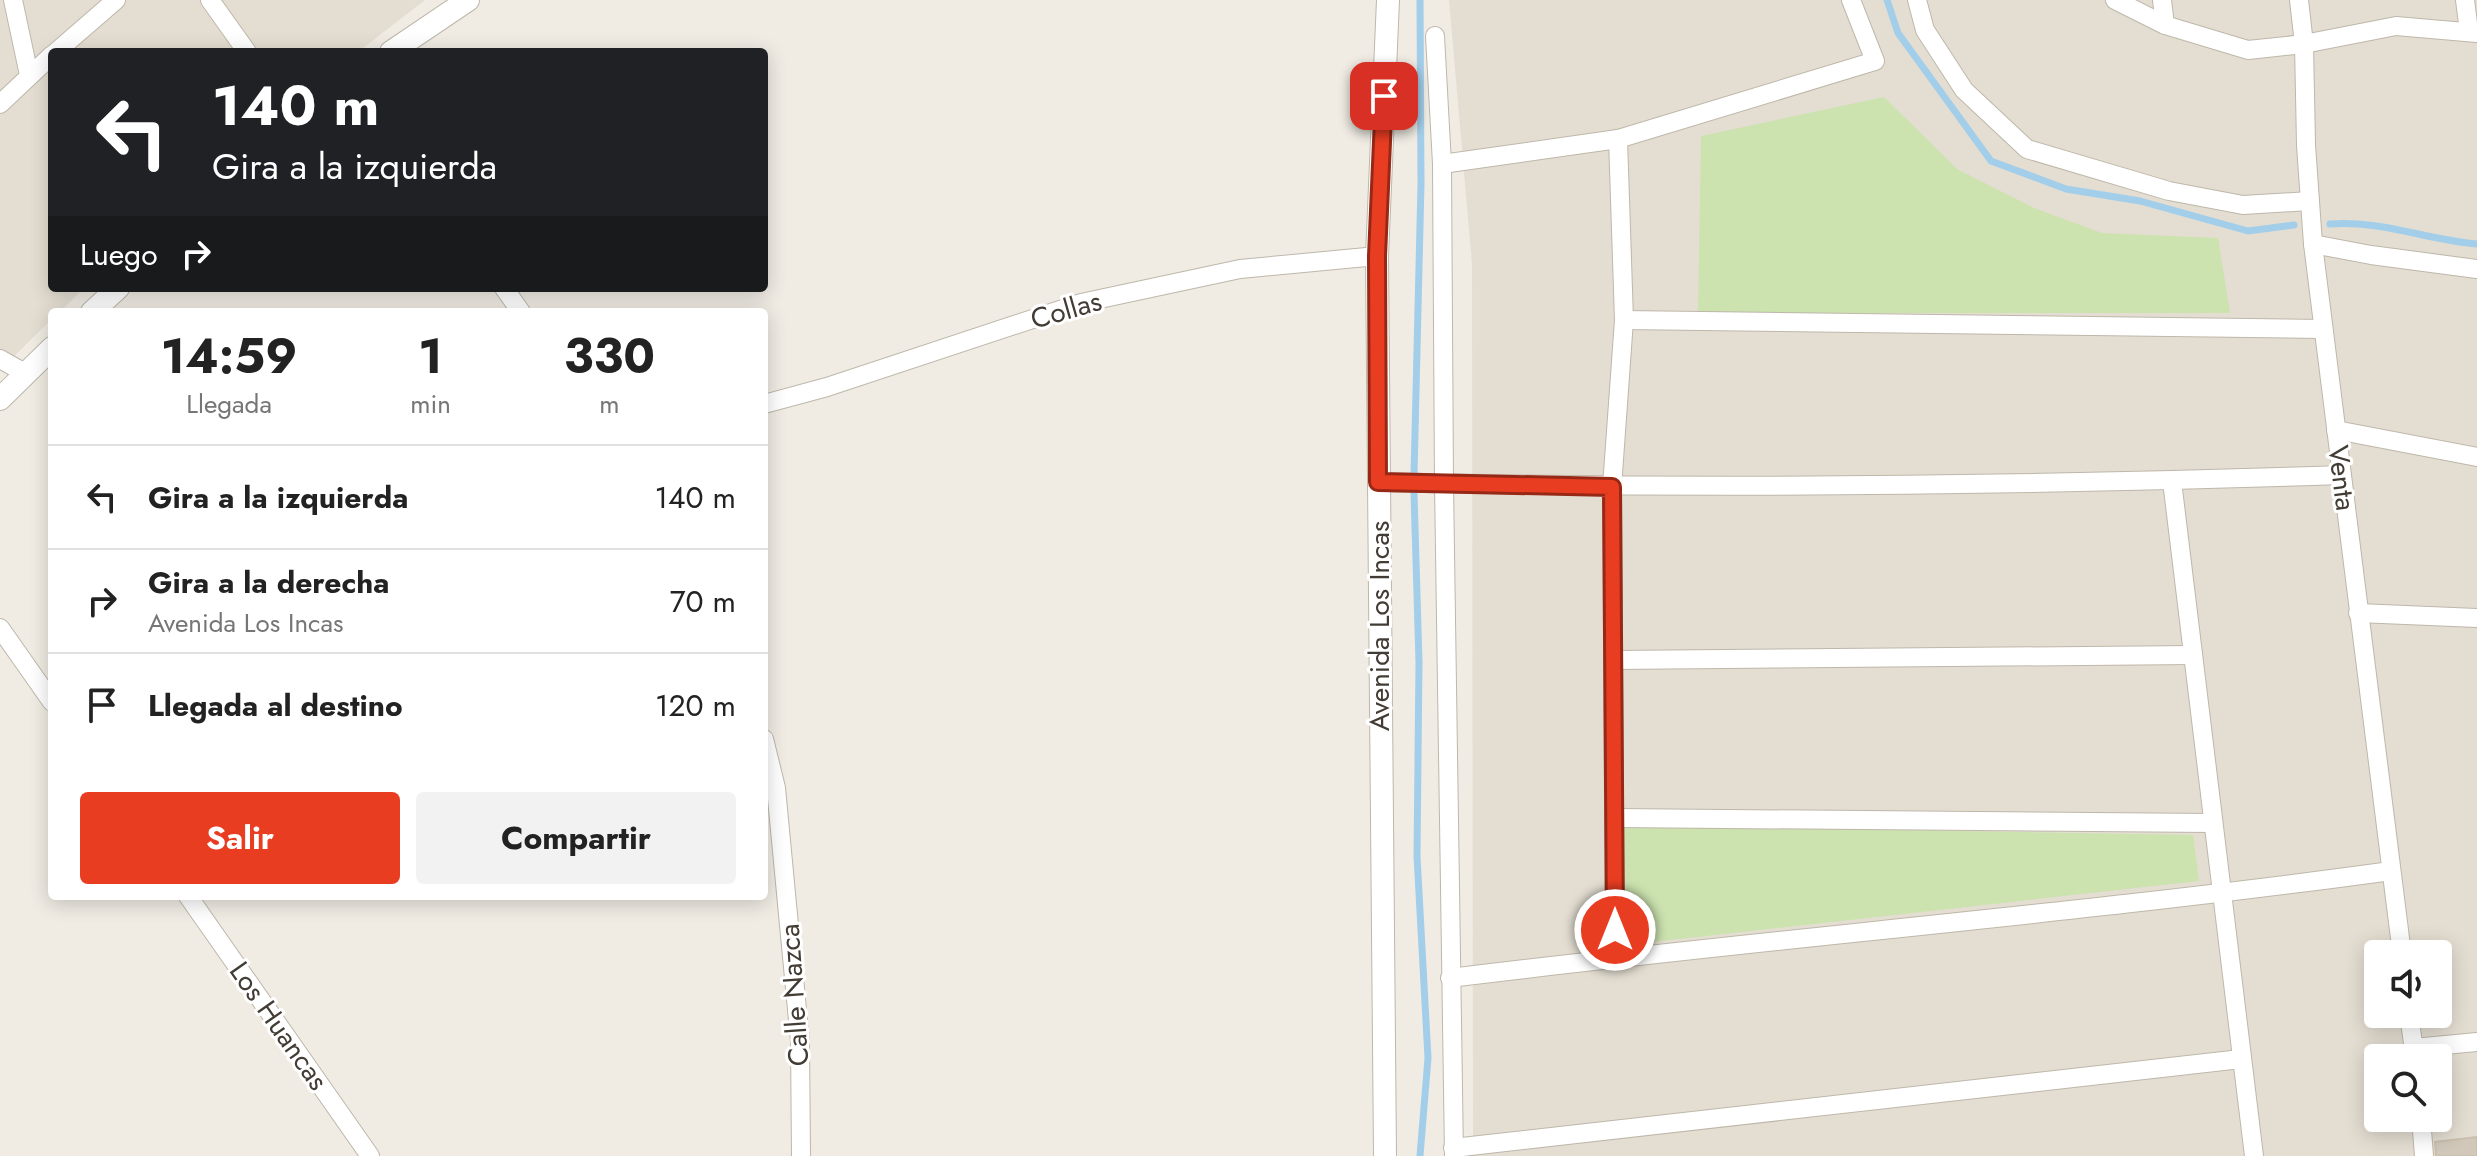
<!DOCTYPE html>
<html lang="es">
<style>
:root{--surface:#fff;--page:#f2f2f2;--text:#222;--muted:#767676;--line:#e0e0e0;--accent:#e93d22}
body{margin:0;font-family:Jost,sans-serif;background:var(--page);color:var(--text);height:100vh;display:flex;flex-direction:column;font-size:30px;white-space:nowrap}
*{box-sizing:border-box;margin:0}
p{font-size:26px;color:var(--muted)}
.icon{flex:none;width:44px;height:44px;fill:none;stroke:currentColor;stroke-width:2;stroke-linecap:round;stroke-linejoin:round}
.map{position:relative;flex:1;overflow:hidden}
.drawer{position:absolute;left:48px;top:308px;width:720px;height:592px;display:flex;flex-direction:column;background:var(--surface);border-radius:8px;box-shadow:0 4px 20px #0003}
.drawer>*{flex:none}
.top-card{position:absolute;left:48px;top:48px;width:720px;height:244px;border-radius:8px;box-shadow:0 4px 20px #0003;background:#202124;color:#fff;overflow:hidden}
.fabs{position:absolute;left:2364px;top:940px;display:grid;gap:16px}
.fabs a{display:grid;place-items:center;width:88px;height:88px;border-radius:8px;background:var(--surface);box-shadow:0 4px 20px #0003;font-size:40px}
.pin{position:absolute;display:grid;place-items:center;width:68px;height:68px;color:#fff;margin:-34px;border-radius:16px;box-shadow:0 4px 12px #0006}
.me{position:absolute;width:88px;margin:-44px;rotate:0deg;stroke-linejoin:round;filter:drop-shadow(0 0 6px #0008)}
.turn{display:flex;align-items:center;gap:28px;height:168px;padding:0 32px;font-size:36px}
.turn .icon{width:104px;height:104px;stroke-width:2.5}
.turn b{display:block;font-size:56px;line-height:68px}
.then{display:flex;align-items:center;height:76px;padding:0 32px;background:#0003;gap:16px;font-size:30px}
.eta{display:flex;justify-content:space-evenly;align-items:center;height:136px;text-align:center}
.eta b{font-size:48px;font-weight:700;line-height:56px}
.button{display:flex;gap:16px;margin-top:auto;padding:16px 32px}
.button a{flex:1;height:92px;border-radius:8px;background:var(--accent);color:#fff;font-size:32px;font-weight:700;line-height:92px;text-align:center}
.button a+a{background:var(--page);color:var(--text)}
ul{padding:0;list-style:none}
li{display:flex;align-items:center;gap:24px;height:104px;padding:0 32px;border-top:2px solid var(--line)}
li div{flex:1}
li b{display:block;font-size:30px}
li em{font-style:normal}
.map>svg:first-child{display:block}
.residential{fill:#e4ded2;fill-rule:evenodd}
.green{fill:#cce2af}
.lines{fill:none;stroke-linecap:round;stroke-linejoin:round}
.stream{stroke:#a3ceea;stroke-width:7}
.building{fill:#d1c8ba;stroke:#cbbfae;stroke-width:2}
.minor-casing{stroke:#beb7aa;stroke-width:20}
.tertiary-casing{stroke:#beb7aa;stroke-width:24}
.minor{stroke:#fff;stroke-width:18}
.tertiary{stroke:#fff;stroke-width:22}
.route-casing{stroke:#972816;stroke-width:20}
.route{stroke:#e93d22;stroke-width:14}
.labels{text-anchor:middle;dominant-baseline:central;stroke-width:6;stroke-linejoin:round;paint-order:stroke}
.street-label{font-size:28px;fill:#423c34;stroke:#fff}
</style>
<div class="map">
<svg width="2477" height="1156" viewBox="0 0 2477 1156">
<rect width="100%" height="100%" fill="#f0ece4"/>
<!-- residential -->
<g class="residential">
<polygon points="0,0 425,0 358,52 52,52 52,288 84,288 60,312 52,312 52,319 0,370"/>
<path d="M1449,0H2477V1156H1473L1472,264ZM2378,954H2438V1014H2378ZM2378,1058H2438V1118H2378Z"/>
</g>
<!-- green -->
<g class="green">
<polygon points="1884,97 1957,169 2034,208 2102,233 2218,238 2230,313 1698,313 1701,136"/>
<polygon points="1623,825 2193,835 2199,881 1625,945"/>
</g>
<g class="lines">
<!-- stream -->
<g class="stream">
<polyline points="1887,0 1898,33 1991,161 2066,189 2140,201 2248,231 2294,225"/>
<path d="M2330,224C2381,220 2427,240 2477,244"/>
<polyline points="1414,475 1421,184 1420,0"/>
<polyline points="1414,493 1419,662 1417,856 1428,1058 1420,1156"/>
</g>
</g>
<!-- building -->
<polygon class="building" points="2477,1137 2477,1156 2436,1156 2435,1142"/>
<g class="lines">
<!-- minor casing -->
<g class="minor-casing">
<g id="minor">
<polyline points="13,0 29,75"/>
<polyline points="210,0 247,52"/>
<polyline points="1917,0 1925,30 1964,90 2027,149 2169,191 2243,205 2310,201"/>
<polyline points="2115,0 2165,25 2248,50 2304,44 2396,26 2477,33"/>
<polyline points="2162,0 2165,25"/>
<polyline points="2299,0 2304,44 2306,145 2313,244 2402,954"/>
<polyline points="2465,0 2469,31"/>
<polyline points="1435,36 1442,164 1444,484 1454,1156"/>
<polyline points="56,52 116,0"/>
<polyline points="0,104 52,55"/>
<polyline points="1442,164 1618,139 1875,61 1851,0"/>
<polyline points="2313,244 2371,255 2477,269"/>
<polyline points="504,288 521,312"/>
<polyline points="1624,320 2323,329"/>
<polyline points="0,359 25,373"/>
<polyline points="764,404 827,387 1081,303 1240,269 1377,256"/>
<polyline points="2336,430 2477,457"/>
<polyline points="2172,481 2254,1156"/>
<path d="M1378,482C1699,489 2021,486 2341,475"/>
<polyline points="2358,613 2477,618"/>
<polyline points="0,628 52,702"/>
<polyline points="1613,660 2193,655"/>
<polyline points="764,739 776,788 800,1041 801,1156"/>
<polyline points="1615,818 2213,823"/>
<polyline points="188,896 370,1156"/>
<polyline points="1615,957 1612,487 1624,320 1618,139"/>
<path d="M1450,978C1763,939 2078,914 2391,871"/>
<polyline points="2409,1014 2415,1058"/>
<polyline points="2414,1048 2477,1042"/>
<polyline points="2421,1118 2424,1156"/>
<polyline points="1453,1148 2241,1059"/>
</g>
</g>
<!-- tertiary casing -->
<g class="tertiary-casing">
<g id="tertiary">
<polyline points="391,52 468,0"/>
<polyline points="92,312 118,288"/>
<polyline points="0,399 52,348"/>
<polyline points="1385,1156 1377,256 1388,0"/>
</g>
</g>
<!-- minor -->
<use href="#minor" class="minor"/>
<!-- tertiary -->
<use href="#tertiary" class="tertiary"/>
</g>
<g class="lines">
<!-- route casing -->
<g class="route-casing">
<polyline id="route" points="1384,96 1377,256 1378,482 1612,487 1615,930"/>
</g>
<!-- route -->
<use href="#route" class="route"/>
</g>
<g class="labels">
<!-- street labels -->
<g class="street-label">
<text transform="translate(1066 310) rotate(-16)">Collas</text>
<text transform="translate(2342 478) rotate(83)">Venta</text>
<text transform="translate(1379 626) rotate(-90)">Avenida Los Incas</text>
<text transform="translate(794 995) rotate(-94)">Calle Nazca</text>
<text transform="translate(279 1026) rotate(55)">Los Huancas</text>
</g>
</g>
</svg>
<div class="fabs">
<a><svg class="icon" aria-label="sound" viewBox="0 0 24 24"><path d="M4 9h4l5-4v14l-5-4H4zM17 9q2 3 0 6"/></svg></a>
<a><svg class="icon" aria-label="search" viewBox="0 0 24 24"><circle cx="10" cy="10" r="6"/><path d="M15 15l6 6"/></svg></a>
</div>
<div class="pin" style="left:1384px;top:96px;background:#d93025"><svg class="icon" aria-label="arrive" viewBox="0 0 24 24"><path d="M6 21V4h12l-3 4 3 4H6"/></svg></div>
<svg class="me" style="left:1615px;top:930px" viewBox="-20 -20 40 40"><circle r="17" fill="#e93d22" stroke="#fff" stroke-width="3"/><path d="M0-11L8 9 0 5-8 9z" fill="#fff"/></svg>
<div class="top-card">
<div class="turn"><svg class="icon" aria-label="left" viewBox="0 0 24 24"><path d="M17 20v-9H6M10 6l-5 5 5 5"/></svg><div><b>140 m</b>Gira a la izquierda</div></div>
<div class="then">Luego<svg class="icon" aria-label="right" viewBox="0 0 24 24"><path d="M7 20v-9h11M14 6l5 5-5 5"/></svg></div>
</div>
<section class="drawer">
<div class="eta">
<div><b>14:59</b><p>Llegada</p></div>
<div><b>1</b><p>min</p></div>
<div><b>330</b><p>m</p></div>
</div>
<ul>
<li><svg class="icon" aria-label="left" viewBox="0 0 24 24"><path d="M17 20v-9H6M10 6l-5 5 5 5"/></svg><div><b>Gira a la izquierda</b></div><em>140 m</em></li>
<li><svg class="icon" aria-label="right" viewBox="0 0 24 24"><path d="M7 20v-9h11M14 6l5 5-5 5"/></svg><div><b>Gira a la derecha</b><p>Avenida Los Incas</p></div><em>70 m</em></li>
<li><svg class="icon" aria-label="arrive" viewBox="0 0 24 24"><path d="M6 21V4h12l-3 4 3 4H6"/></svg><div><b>Llegada al destino</b></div><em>120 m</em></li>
</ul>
<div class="button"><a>Salir</a><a>Compartir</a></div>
</section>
</div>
